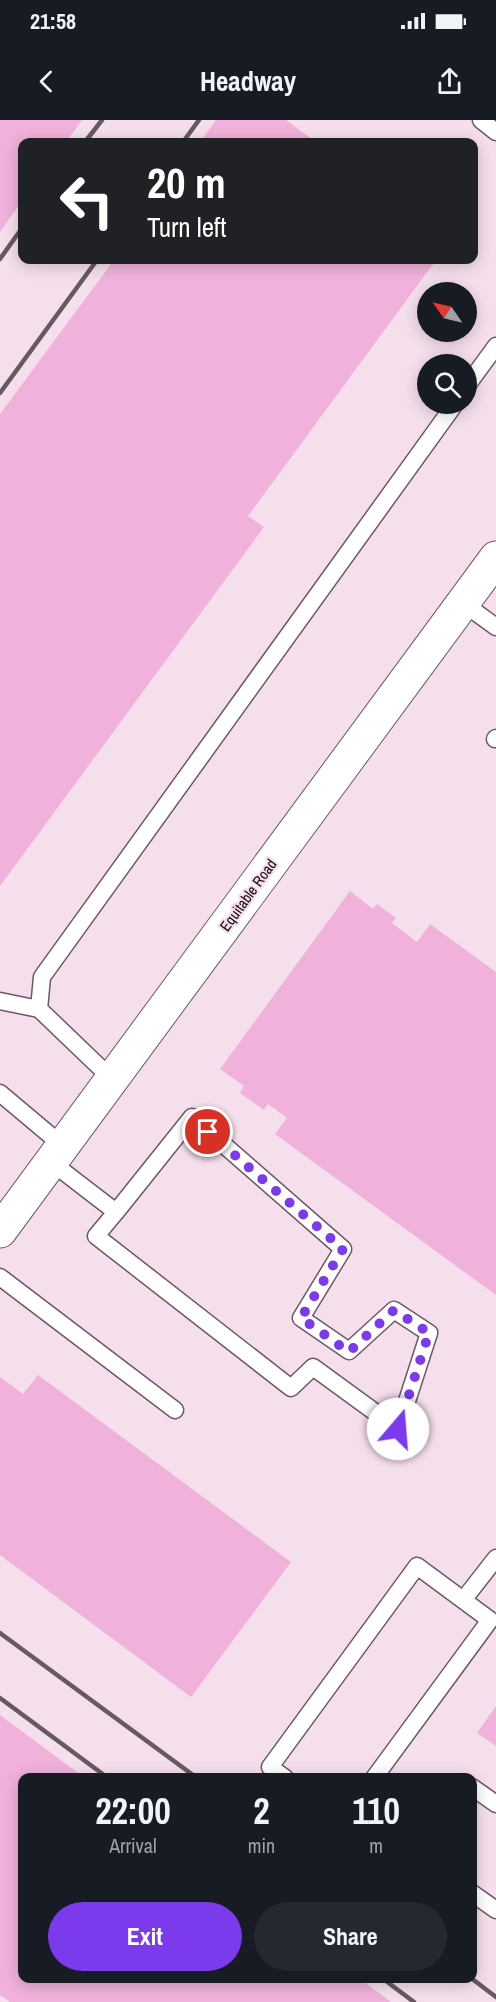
<!DOCTYPE html>
<style>
:root{--surface:#171b24;--page:#242831;--text:#f1f3f6;--muted:#9ea1a6;--accent:#7c3aed}
body{margin:0;font-family:"Archivo Narrow",sans-serif;background:var(--page);color:var(--text);height:100vh;display:flex;flex-direction:column;font-size:22px;white-space:nowrap}
*{box-sizing:border-box;margin:0}
p{font-size:20px;color:var(--muted)}
.icon{flex:none;width:33px;height:33px;fill:none;stroke:currentColor;stroke-width:2;stroke-linecap:round;stroke-linejoin:round}
.map{position:relative;flex:1;overflow:hidden}
.panel{position:absolute;left:18px;top:1653px;width:459px;height:210px;display:flex;flex-direction:column;background:var(--surface);border-radius:12px;box-shadow:0 3px 15px #0003}
.panel>*{flex:none}
.guide{position:absolute;left:18px;top:18px;width:460px;height:126px;border-radius:12px;box-shadow:0 3px 15px #0003;background:#202124;color:#fff;overflow:hidden}
.needle{width:39px;rotate:304deg}
.buttons{position:absolute;left:417px;top:162px;display:grid;gap:12px}
.buttons a{display:grid;place-items:center;width:60px;height:60px;border-radius:50%;background:var(--surface);box-shadow:0 3px 15px #0003;font-size:30px}
.pin{position:absolute;display:grid;place-items:center;width:51px;height:51px;color:#fff;margin:-26px;border:3px solid #fff;border-radius:50%;box-shadow:0 2px 6px #0007}
.me{position:absolute;width:66px;margin:-33px;rotate:18deg;stroke-linejoin:round;filter:drop-shadow(0 0 4px #0008)}
.turn{display:flex;align-items:center;gap:21px;height:126px;padding:0 30px;font-size:27px}
.turn .icon{width:78px;height:78px;stroke-width:2.5}
.turn b{display:block;font-size:42px;line-height:51px}
.eta{display:flex;justify-content:space-evenly;align-items:center;height:102px;text-align:center}
.eta b{font-size:36px;font-weight:800;line-height:42px}
.cta{display:flex;gap:12px;margin-top:auto;padding:12px 30px}
.cta a{flex:1;height:69px;border-radius:36px;background:var(--accent);color:#fff;font-size:24px;font-weight:800;line-height:69px;text-align:center}
.cta a+a{background:var(--page);color:var(--text)}
.status{display:flex;justify-content:space-between;align-items:center;height:42px;padding:0 30px;background:var(--surface);direction:ltr}
.status svg{height:16px;fill:currentColor}
header{display:flex;justify-content:space-between;align-items:center;height:78px;padding:0 30px;background:var(--surface);font-size:27px;font-weight:800}
.map>svg:first-child{display:block}
.building{fill:#f0b2db}
.lines{fill:none;stroke-linecap:round;stroke-linejoin:round}
.service-casing{stroke:#6c5966;stroke-width:19}
.minor-casing{stroke:#6c5966;stroke-width:35}
.service{stroke:#fff;stroke-width:16}
.minor{stroke:#fff;stroke-width:33}
.rail{stroke:#665962;stroke-width:4.5}
.route{stroke:#7c3aed;stroke-width:10;stroke-dasharray:0 18}
.labels{text-anchor:middle;dominant-baseline:central;stroke-width:4.5;stroke-linejoin:round;paint-order:stroke}
.street-label{font-size:15px;fill:#10090e;stroke:#f6dfed}
</style>
<div class="status"><b>21:58</b><svg viewBox="0 0 49 12"><path d="M0 12V9h3v3zM5 12V6h3v6zM10 12V3h3v9zM15 12V0h3v12zM26 1h20v11H26zM47 4h2v5h-2z"/></svg></div>
<header><svg class="icon" aria-label="back" viewBox="0 0 24 24"><path d="M15 5l-7 7 7 7"/></svg>Headway<svg class="icon" aria-label="share" viewBox="0 0 24 24"><path d="M12 15V3M7 8l5-5 5 5M5 13v7h14v-7"/></svg></header>
<div class="map">
<svg width="496" height="1882" viewBox="0 0 496 1882">
<rect width="100%" height="100%" fill="#f6dfed"/>
<!-- building -->
<g class="building">
<polygon points="0,0 82,0 66,22 22,22 22,81 0,112"/>
<polygon points="216,0 286,0 316,22 200,22"/>
<polygon points="114,140 436,140 248,396 264,407 0,766 0,294"/>
<polygon points="350,771 373,789 377,784 396,798 392,803 417,822 430,804 496,852 496,1175 275,1014 287,998 268,984 264,990 240,973 244,966 220,949"/>
<polygon points="38,1255 291,1442 191,1577 0,1435 0,1257 23,1274"/>
<polygon points="496,1586 496,1626 477,1613"/>
<polygon points="0,1595 85,1658 22,1658 22,1858 359,1858 391,1882 10,1882 0,1875"/>
</g>
<g class="lines">
<!-- service casing -->
<g class="service-casing">
<g id="service">
<polyline points="481,0 496,12"/>
<polyline points="466,267 496,226"/>
<polyline points="463,483 496,507"/>
<polyline points="495,619 496,618"/>
<polyline points="0,881 39,889"/>
<polyline points="112,959 39,889 42,857 455,284"/>
<polyline points="0,973 63,1026"/>
<polyline points="51,1042 116,1092 96,1116 291,1268 313,1247 398,1309 429,1213 394,1190 349,1231 301,1198 343,1129 192,997 116,1092"/>
<polyline points="0,1157 175,1290"/>
<polyline points="464,1479 496,1438"/>
<polyline points="285,1658 270,1647 417,1446 490,1500 374,1658"/>
<polyline points="472,1667 496,1684"/>
<polyline points="472,1773 496,1790"/>
</g>
</g>
<!-- minor casing -->
<g class="minor-casing">
<polyline id="minor" points="0,1111 496,438"/>
</g>
<!-- service -->
<use href="#service" class="service"/>
<!-- minor -->
<use href="#minor" class="minor"/>
<!-- rail -->
<g class="rail">
<polyline points="85,22 102,0"/>
<polyline points="183,22 199,0"/>
<polyline points="0,139 22,108"/>
<polyline points="0,273 97,140"/>
<polyline points="0,1513 197,1658"/>
<polyline points="0,1578 108,1658"/>
<polyline points="382,1858 414,1882"/>
<polyline points="471,1858 496,1877"/>
</g>
</g>
<g class="lines">
<!-- route -->
<polyline class="route" points="208,1012 343,1129 301,1198 349,1232 394,1190 429,1213 398,1309"/>
</g>
<g class="labels">
<!-- street labels -->
<g class="street-label">
<text transform="translate(248 775) rotate(-54)">Equitable Road</text>
</g>
</g>
</svg>
<div class="buttons">
<a><svg class="needle" viewBox="-14 -14 28 28"><path d="M0-13l5 13h-10z" fill="#e53935"/><path d="M0 13l5-13h-10z" fill="#9ea1a6"/></svg></a>
<a><svg class="icon" aria-label="search" viewBox="0 0 24 24"><circle cx="10" cy="10" r="6"/><path d="M15 15l6 6"/></svg></a>
</div>
<div class="pin" style="left:208px;top:1012px;background:#d93025"><svg class="icon" aria-label="arrive" viewBox="0 0 24 24"><path d="M6 21V4h12l-3 4 3 4H6"/></svg></div>
<svg class="me" style="left:398px;top:1309px" viewBox="-20 -20 40 40"><circle r="19" fill="#fff"/><path d="M0-13L10 11 0 6-10 11z" fill="#7c3aed"/></svg>
<div class="guide">
<div class="turn"><svg class="icon" aria-label="left" viewBox="0 0 24 24"><path d="M17 20v-9H6M10 6l-5 5 5 5"/></svg><div><b>20 m</b>Turn left</div></div>
</div>
<section class="panel">
<div class="eta">
<div><b>22:00</b><p>Arrival</p></div>
<div><b>2</b><p>min</p></div>
<div><b>110</b><p>m</p></div>
</div>
<div class="cta"><a>Exit</a><a>Share</a></div>
</section>
</div>
